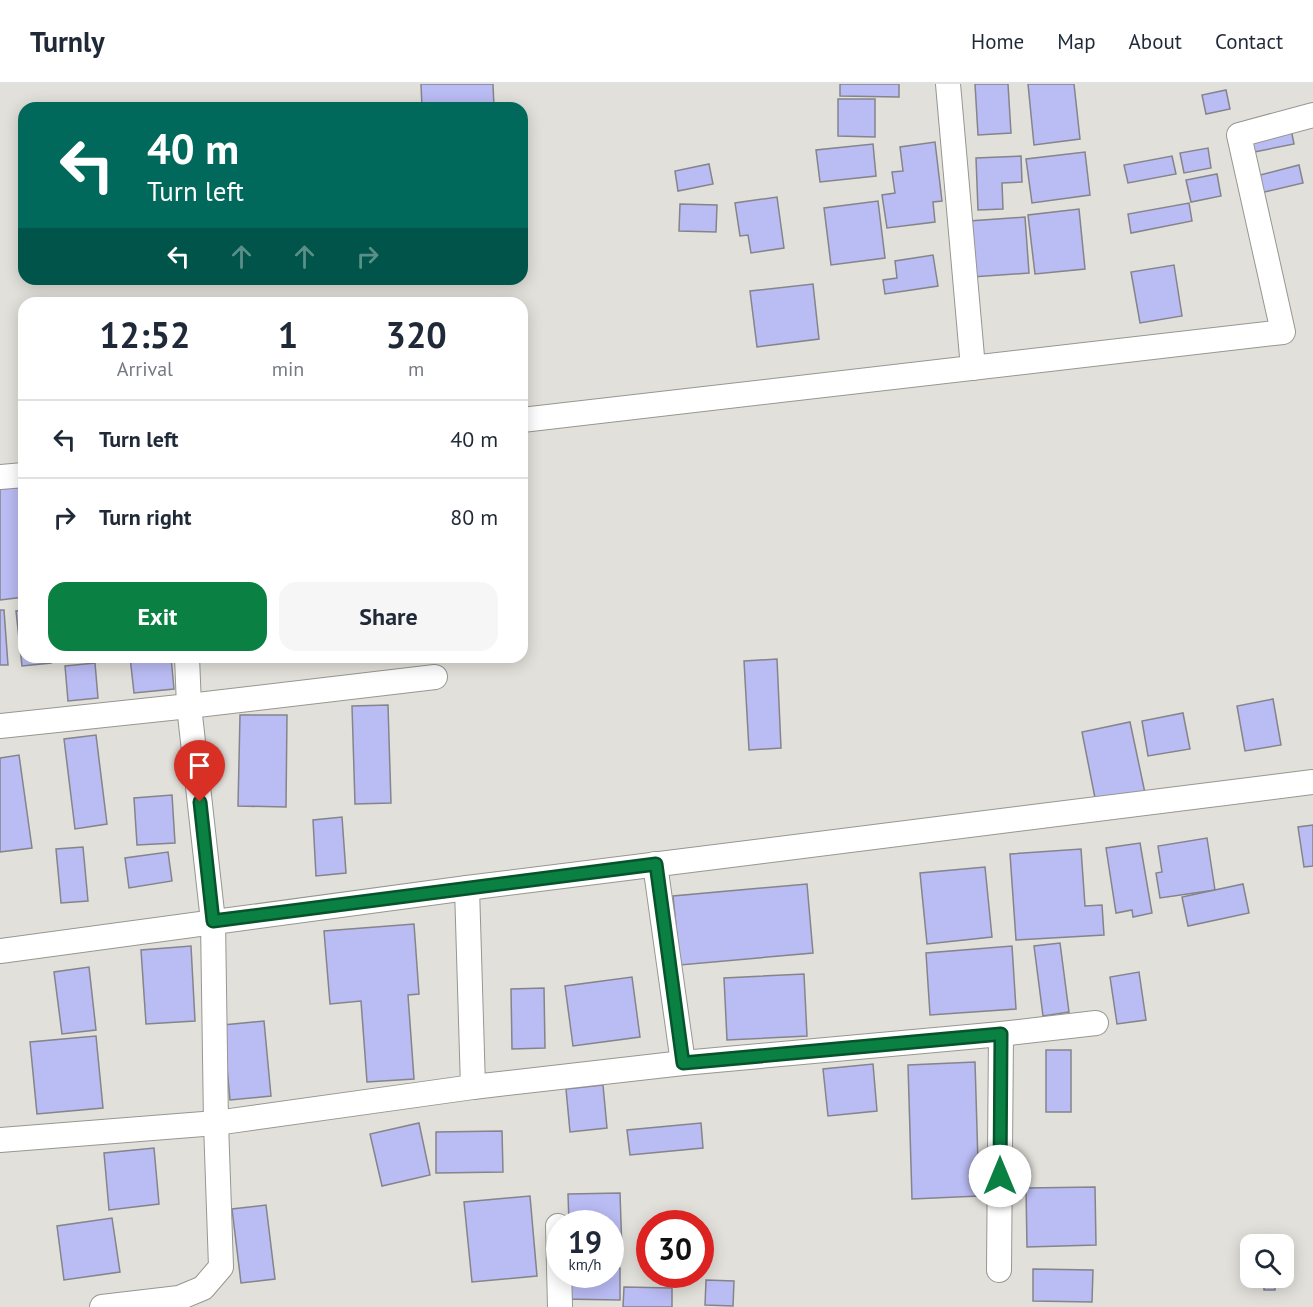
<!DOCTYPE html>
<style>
:root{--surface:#fff;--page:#f6f6f7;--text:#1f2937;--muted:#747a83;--line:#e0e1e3;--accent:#0b8043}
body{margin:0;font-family:"PT Sans",sans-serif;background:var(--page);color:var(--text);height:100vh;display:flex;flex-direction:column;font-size:22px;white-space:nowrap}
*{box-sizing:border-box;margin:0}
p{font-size:20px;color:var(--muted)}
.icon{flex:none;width:33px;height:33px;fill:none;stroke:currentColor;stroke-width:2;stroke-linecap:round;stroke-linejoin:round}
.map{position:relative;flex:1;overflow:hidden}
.side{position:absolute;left:18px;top:213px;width:510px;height:366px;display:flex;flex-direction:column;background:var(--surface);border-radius:18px;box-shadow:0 3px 15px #0003}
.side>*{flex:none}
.guide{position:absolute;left:18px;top:18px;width:510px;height:183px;border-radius:18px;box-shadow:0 3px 15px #0003;background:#00695c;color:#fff;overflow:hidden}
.controls{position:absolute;left:1240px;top:1150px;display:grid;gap:12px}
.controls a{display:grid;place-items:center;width:54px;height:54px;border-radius:12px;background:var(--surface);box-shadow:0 3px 15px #0003;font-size:30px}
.speed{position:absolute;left:546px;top:1126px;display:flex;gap:12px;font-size:30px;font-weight:700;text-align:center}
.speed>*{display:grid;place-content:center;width:78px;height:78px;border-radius:50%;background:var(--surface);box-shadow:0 3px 15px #0003;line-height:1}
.speed small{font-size:15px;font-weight:400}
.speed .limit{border:9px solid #d22;background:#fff;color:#111}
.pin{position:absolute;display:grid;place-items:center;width:51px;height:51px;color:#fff;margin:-62px -26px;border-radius:50% 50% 50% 0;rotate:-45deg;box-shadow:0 0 6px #0007}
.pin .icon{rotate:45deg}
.me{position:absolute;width:66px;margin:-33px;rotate:0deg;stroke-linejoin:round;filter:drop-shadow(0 0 4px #0008)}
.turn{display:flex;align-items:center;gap:21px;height:126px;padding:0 30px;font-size:27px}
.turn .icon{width:78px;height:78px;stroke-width:2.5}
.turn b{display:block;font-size:42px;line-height:51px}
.lanes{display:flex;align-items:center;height:57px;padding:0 30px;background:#0003;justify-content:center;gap:30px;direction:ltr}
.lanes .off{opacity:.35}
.eta{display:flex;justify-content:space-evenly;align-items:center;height:102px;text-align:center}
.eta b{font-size:36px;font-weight:700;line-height:42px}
.cta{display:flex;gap:12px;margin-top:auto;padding:12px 30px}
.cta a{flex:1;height:69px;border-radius:18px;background:var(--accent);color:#fff;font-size:24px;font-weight:700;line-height:69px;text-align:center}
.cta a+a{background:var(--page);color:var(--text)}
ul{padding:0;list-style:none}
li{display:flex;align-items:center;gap:18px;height:78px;padding:0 30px;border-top:2px solid var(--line)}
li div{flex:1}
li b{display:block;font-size:22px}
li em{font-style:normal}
header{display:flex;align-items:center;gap:36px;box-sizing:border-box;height:84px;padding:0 30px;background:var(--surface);border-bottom:2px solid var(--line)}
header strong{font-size:28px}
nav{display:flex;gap:33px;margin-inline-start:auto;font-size:21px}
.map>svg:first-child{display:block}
.building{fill:#babcf4;stroke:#84848a;stroke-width:1.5}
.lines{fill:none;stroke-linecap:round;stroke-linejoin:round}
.minor-casing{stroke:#979690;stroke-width:26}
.minor{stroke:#fff;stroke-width:24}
.route-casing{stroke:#07532c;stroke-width:15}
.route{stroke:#0b8043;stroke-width:10}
</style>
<header>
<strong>Turnly</strong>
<nav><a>Home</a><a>Map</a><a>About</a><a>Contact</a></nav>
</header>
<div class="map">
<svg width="1313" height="1223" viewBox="0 0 1313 1223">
<rect width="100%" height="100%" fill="#e2e0da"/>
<!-- building -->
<g class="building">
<polygon points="421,0 493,0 494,24 422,24"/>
<polygon points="840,0 899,0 899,13 840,12"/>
<polygon points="975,0 1008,0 1011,49 978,51"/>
<polygon points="1028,0 1074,0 1080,55 1034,61"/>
<polygon points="1226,6 1230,25 1206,30 1202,11"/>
<polygon points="838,15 875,15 875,53 838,52"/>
<polygon points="1291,45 1294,60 1249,69 1246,54"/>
<polygon points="935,58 942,117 933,118 935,138 887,144 882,111 895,109 892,88 903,87 900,63"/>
<polygon points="873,60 876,92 820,98 816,66"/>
<polygon points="1208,64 1211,84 1184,89 1180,69"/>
<polygon points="1085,68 1090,111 1032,119 1026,75"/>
<polygon points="1021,72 1022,98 1002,99 1003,125 978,126 976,74"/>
<polygon points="1172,72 1176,90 1128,99 1124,81"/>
<polygon points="709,80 713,100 678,107 675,87"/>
<polygon points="1299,81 1303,99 1260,109 1256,92"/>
<polygon points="1217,90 1221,112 1191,118 1186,96"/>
<polygon points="777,113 784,164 751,169 748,151 740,152 735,119"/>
<polygon points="878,117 885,174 831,181 824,124"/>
<polygon points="1189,119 1192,137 1131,149 1128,130"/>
<polygon points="680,120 717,121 716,148 679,147"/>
<polygon points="1079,125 1085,185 1035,190 1028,131"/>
<polygon points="1025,133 1029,189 972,193 969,137"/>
<polygon points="933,171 938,202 885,210 883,196 897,194 895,177"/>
<polygon points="1174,181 1182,232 1140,239 1131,188"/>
<polygon points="813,200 819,255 757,263 750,207"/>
<polygon points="24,403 24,513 0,516 0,405"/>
<polygon points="0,526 4,526 8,581 0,581"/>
<polygon points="24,526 24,573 50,573 51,579 22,582 16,527"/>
<polygon points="130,573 171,573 174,605 134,609"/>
<polygon points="777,575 781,664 749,666 744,577"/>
<polygon points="95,579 98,614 68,617 65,582"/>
<polygon points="1273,615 1281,661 1245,667 1237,622"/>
<polygon points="388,621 391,719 355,720 352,622"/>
<polygon points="1183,629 1190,665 1148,672 1142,637"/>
<polygon points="240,631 287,631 286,723 238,722"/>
<polygon points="1130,638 1145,709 1096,719 1082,648"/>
<polygon points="96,651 107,740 75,745 64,655"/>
<polygon points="19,671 32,764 0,768 0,674"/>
<polygon points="172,711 175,759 137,761 134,714"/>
<polygon points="342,733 346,789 316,792 313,736"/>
<polygon points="1313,741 1313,782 1304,783 1298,743"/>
<polygon points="1207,754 1215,806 1160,814 1156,789 1162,788 1158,762"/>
<polygon points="1140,759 1152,829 1133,833 1132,826 1116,829 1106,764"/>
<polygon points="83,763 88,817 61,819 56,765"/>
<polygon points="1081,765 1085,822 1102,821 1104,851 1016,856 1010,770"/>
<polygon points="168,768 172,797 129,804 125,774"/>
<polygon points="985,783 992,853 927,860 920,789"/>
<polygon points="807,800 813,869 680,881 673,812"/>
<polygon points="1243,800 1249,829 1188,842 1182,813"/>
<polygon points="414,840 419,910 408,911 414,995 367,998 361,917 330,920 324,847"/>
<polygon points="1060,859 1069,928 1043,932 1034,862"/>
<polygon points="191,862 195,937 146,940 141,866"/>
<polygon points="1012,862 1016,925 930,931 926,869"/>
<polygon points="89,883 96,946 62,950 54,888"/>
<polygon points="1139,888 1146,936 1117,940 1110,893"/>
<polygon points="804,890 807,952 727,956 724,894"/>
<polygon points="632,893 640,953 573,962 565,902"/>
<polygon points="544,904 545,964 512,965 511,905"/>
<polygon points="264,937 271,1012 230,1016 223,941"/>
<polygon points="96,952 103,1024 37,1030 30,958"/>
<rect x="1046" y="966" width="25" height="62"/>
<polygon points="975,978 979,1112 912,1115 908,981"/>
<polygon points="873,980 877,1027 828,1032 823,985"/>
<polygon points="603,1001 607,1044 570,1048 566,1005"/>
<polygon points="419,1039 430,1091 382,1102 370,1050"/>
<polygon points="701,1039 703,1064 630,1071 627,1046"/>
<polygon points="502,1047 503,1088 436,1089 436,1048"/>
<polygon points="154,1064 159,1120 109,1126 104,1069"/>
<polygon points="1095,1103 1096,1161 1027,1163 1026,1104"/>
<polygon points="620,1109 622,1168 610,1169 610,1140 569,1140 568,1110"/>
<polygon points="530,1112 537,1192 472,1198 464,1118"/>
<polygon points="266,1121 275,1195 241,1199 232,1125"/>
<polygon points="112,1134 120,1188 64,1196 57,1142"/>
<polygon points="610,1184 620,1184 620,1216 563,1215 564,1191 610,1191"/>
<polygon points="1033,1185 1093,1186 1092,1218 1033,1217"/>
<polygon points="706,1196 734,1197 733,1222 705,1221"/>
<rect x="1264" y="1196" width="11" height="10"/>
<polygon points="624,1203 672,1204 672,1223 623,1223"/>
</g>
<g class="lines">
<!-- minor casing -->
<g class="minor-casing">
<g id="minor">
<polyline points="948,0 973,284"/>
<polyline points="522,336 1283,248 1239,51 1313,31"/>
<polyline points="0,393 24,391"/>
<polyline points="0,642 189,622 435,593"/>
<polyline points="655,780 683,979"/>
<polyline points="467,804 473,1003"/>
<polyline points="0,867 467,804 1313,698"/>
<polyline points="0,1056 216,1039 473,1003 683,979 1001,950 1096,939"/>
<polyline points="558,1142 560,1223"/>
<polyline points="999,1186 1001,950"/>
<polyline points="102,1223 179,1214 203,1204 221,1183 216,1039 213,837 189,622 187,573"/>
</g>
</g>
<!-- minor -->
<use href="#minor" class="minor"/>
</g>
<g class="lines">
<!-- route casing -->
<g class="route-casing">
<polyline id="route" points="200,718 213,837 656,780 683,979 1001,950 1000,1092"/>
</g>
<!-- route -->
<use href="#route" class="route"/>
</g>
</svg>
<div class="controls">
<a><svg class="icon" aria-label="search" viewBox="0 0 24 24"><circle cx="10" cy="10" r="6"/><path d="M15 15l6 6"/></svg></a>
</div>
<div class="speed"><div>19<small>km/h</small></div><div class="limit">30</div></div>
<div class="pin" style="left:200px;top:718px;background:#d93025"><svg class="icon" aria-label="arrive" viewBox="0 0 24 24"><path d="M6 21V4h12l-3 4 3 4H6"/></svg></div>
<svg class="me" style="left:1000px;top:1092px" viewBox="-20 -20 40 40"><circle r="19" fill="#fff"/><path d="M0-13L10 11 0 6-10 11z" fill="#0b8043"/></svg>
<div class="guide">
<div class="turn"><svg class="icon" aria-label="left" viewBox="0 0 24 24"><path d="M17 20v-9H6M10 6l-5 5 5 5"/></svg><div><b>40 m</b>Turn left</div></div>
<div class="lanes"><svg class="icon" aria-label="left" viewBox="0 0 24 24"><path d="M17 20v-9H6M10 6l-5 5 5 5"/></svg><svg class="icon off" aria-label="ahead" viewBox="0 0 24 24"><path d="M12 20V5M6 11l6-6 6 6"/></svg><svg class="icon off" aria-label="ahead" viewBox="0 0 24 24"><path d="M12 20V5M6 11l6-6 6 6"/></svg><svg class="icon off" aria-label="right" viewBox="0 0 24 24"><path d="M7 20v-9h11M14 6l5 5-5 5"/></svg></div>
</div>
<section class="side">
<div class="eta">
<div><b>12:52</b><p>Arrival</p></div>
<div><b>1</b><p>min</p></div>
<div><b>320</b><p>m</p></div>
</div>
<ul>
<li><svg class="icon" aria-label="left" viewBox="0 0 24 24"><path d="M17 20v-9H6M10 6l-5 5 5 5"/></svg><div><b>Turn left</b></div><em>40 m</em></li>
<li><svg class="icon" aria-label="right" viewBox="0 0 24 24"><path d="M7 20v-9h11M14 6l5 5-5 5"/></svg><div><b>Turn right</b></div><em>80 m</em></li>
</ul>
<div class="cta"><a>Exit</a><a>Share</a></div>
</section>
</div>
